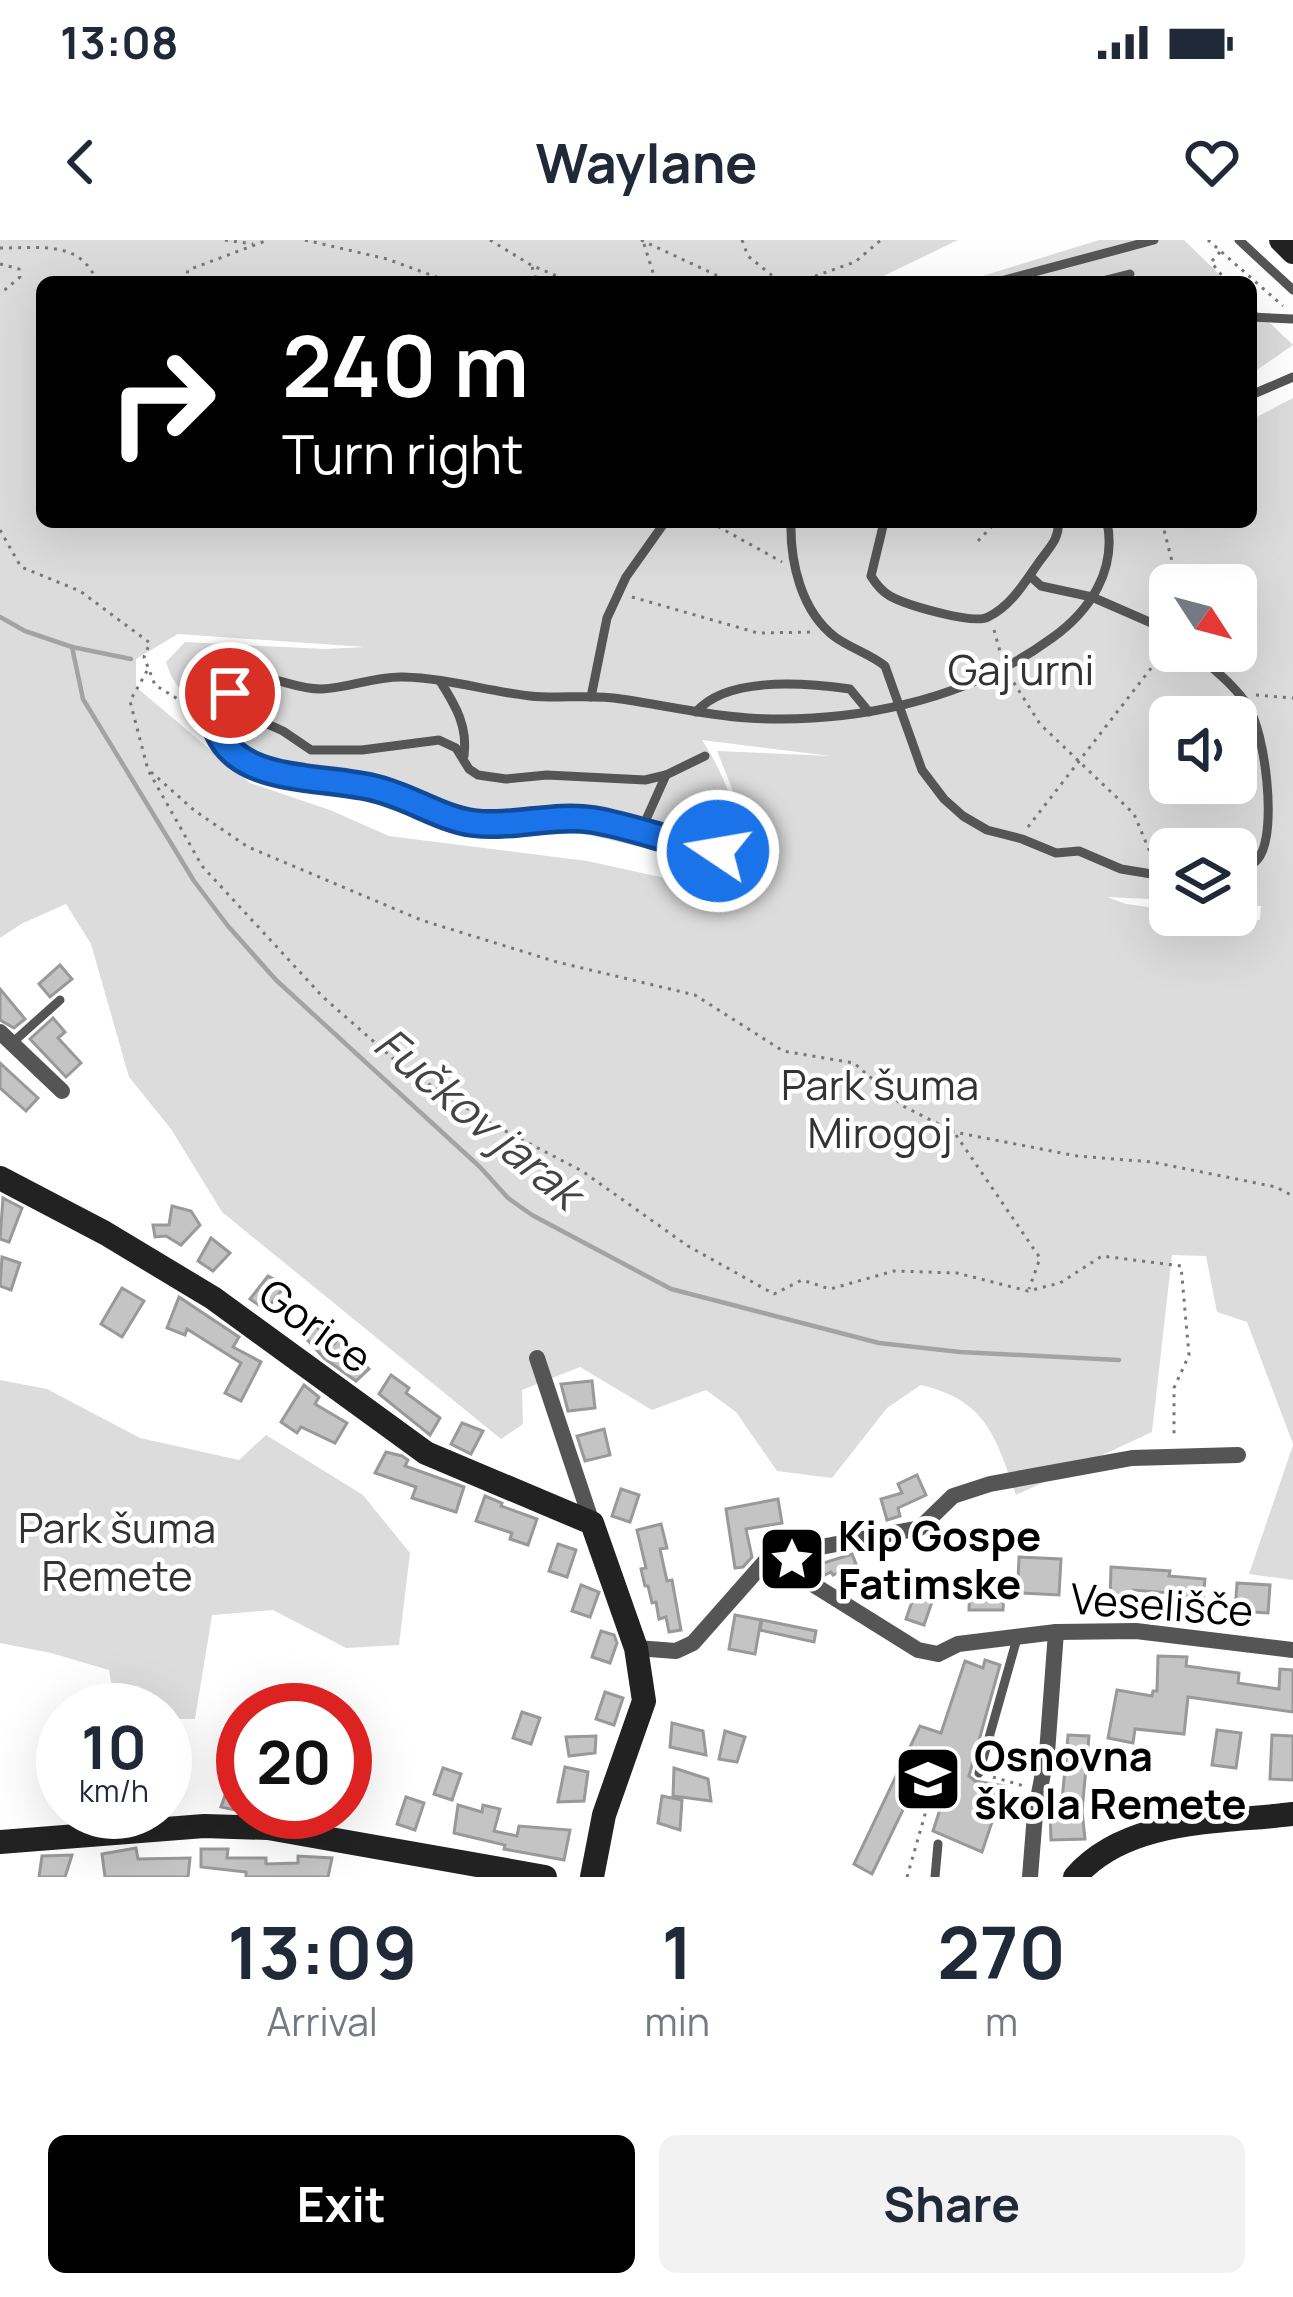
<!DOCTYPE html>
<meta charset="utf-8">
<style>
:root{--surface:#fff;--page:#f2f2f3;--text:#1f2937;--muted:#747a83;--accent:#000}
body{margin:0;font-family:Manrope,sans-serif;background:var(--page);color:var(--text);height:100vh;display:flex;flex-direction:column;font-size:45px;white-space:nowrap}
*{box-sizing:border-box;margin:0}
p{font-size:39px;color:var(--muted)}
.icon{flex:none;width:66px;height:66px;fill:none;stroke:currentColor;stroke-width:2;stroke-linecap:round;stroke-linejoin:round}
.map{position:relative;height:1637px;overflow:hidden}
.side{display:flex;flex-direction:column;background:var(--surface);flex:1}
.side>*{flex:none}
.guide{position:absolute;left:36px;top:36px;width:1221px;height:252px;border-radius:18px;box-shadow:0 12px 48px #0002;background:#000;color:#fff;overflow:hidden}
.needle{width:78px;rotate:126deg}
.tools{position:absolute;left:1149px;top:324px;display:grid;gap:24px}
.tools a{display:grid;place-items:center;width:108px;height:108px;border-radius:18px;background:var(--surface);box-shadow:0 12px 48px #0002;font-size:60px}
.speed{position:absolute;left:36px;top:1443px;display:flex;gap:24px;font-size:60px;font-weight:700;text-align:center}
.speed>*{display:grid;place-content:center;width:156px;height:156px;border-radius:50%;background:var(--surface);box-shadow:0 12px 48px #0002;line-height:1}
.speed small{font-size:30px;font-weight:400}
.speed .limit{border:18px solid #d22;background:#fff;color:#111}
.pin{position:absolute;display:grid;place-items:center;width:102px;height:102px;color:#fff;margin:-51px;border:6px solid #fff;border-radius:50%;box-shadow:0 3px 12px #0007}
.me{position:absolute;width:132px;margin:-66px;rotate:282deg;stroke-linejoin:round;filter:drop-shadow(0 0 9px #0008)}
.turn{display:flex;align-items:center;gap:42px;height:252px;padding:0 48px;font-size:54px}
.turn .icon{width:156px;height:156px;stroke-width:2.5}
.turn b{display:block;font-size:84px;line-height:102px}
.eta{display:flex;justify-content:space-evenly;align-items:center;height:204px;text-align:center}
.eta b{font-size:72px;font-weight:700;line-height:84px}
.action{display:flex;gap:24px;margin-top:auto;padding:24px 48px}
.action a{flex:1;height:138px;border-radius:18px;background:var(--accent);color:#fff;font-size:48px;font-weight:700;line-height:138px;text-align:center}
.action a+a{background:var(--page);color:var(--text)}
.status{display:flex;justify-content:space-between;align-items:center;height:84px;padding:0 60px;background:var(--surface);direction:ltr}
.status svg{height:33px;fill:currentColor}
header{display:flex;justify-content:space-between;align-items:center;height:156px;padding:0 48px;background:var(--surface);font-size:54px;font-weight:700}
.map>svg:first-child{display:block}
.green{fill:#dcdcdc;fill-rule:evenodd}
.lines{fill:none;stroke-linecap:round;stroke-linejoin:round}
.stream{stroke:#a3a3a3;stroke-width:4.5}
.building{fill:#c4c4c4;stroke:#999;stroke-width:3}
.path{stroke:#777;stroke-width:3;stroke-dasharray:3 6;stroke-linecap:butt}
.lane{stroke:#555;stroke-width:9}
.street{stroke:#555;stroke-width:16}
.secondary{stroke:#222;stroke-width:24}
.route-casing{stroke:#114b97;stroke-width:30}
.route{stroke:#1a73e8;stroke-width:21}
.labels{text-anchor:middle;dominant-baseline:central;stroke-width:9;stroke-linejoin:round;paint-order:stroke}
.park-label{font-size:42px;fill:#333;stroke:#fff}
.street-label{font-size:42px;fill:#000;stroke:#fff}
.poi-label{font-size:42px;font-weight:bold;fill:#000;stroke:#fff;text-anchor:start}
.water-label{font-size:45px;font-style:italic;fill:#444;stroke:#fff}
</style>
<div class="status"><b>13:08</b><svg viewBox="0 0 49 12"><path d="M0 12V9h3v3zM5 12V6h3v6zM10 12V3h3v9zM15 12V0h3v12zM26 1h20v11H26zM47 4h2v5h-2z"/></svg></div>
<header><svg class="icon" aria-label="back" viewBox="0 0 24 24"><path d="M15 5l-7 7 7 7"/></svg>Waylane<svg class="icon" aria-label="heart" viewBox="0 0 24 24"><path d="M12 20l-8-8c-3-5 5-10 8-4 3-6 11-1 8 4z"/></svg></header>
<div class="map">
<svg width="1293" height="1637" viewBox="0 0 1293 1637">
<rect width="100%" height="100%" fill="#fff"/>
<!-- green -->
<g class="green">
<path d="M0,0H958L871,42H42V282H1251V180L1293,158V1204L1247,1082L1217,1072L1206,1016L1172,1015L1152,1192L1016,1255C996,1197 986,1160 921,1145L887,1168L832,1238L777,1231L736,1172L706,1150L652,1170L580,1127L522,1150L523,1184L501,1199L222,972L171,889L129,837L91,704L66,664L21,684L0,698ZM1170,345H1236V411H1170ZM178,394L365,407L325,409L185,402L166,422L171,436L221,513L257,534L323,546L457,593L530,596L580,593L696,620L735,623C749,588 722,530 702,500L831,516L717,511L751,596L745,622L702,646L587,621L389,596L330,570L250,543L136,447V419ZM1170,477H1236V543H1170ZM1170,609H1236V665L1261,666L1260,680L1170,675V670L1126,664L1107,657L1170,660Z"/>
<polygon points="1099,0 1184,0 1227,42 963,42"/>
<polygon points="1251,65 1293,105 1251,134"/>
<polygon points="0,1140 47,1149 140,1198 239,1220 266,1195 363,1255 410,1313 399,1405 346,1408 273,1370 212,1375 195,1479 165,1479 165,1470 116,1470 109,1430 51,1413 0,1403"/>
<polygon points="1293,1205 1293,1340 1249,1334"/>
</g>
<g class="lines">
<!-- stream -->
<g class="stream">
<polyline points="0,377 25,391 72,407 83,459 194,641 228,686 276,740 480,927 508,958 532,975 671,1049 879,1103 960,1112 1119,1120"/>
<polyline points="72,407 131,419"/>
</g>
</g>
<!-- building -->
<g class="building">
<polygon points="60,725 72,739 50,757 39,744"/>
<polygon points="0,749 25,779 14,788 0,780"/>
<polygon points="53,778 65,792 58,798 81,823 66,837 30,799"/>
<polygon points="0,823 38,858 26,871 0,848"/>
<polygon points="3,958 22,968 9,1002 0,999"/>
<polygon points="172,966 191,971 200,985 181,1005 166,996 155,997 153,985 169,985"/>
<polygon points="211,998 230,1013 213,1031 198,1021"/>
<polygon points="2,1017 20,1023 11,1050 0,1046"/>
<polygon points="268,1036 286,1045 266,1070 250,1059"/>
<polygon points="122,1048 144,1061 122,1097 101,1084"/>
<polygon points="179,1057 239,1097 233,1107 261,1122 241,1161 225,1153 241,1123 187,1089 185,1095 167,1088"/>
<polygon points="312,1082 334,1104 338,1099 369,1129 356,1141 324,1118 302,1094"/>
<polygon points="391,1135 409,1148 406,1153 440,1178 430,1195 379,1154"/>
<polygon points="592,1141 595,1168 568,1171 561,1144"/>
<polygon points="304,1145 319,1157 315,1164 347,1183 335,1203 301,1187 297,1193 281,1182"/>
<polygon points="462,1183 483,1191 471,1214 451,1204"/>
<polygon points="604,1189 610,1215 585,1221 577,1196"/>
<polygon points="386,1212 402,1216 408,1220 405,1226 464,1247 456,1272 412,1258 416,1247 375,1233"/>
<polygon points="917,1235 926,1255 898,1268 900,1276 887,1280 881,1259 902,1253 898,1244"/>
<polygon points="621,1249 639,1255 630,1282 612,1276"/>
<polygon points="485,1256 502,1263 501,1266 537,1279 528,1305 510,1299 512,1293 476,1281"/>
<polygon points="778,1259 782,1283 746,1289 752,1317 743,1327 735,1328 726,1269"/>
<polygon points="661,1284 667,1308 660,1309 667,1341 672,1340 681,1390 669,1392 666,1377 659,1379 656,1362 652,1363 648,1346 645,1346 641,1329 646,1328 637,1290"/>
<polygon points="558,1304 576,1310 567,1337 549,1331"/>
<polygon points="852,1314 856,1324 833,1335 831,1332 823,1336 814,1326"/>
<polygon points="1019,1317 1061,1319 1059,1355 1004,1352 1003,1370 969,1370 970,1340 1018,1341"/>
<polygon points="1111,1327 1170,1331 1169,1336 1205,1339 1201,1376 1182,1374 1184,1354 1134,1350 1134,1359 1110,1359"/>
<polygon points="1237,1343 1270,1345 1268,1373 1235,1371"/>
<polygon points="581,1345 599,1352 590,1377 572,1371"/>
<polygon points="915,1353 933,1359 924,1385 906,1379"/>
<polygon points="735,1375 761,1380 755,1414 729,1409"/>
<polygon points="762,1380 816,1391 814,1402 760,1390"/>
<polygon points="601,1391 614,1395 617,1403 610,1423 592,1417"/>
<polygon points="1158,1416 1187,1417 1186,1426 1239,1433 1238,1443 1279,1449 1280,1429 1293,1430 1293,1472 1188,1457 1184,1494 1135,1489 1133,1503 1108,1498 1117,1450 1152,1456 1153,1451 1157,1451"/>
<polygon points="985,1420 1000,1425 969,1536 975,1541 1004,1546 982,1612 933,1591 944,1557 913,1549 872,1634 854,1624 920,1486 941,1493 965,1421 983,1428"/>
<polygon points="605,1452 623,1458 614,1485 596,1479"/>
<polygon points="522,1472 540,1478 531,1504 513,1498"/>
<polygon points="672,1483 703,1491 706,1515 670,1507"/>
<polygon points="1217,1490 1241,1493 1236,1528 1212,1525"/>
<polygon points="725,1491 745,1497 737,1522 719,1519"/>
<polygon points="1068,1495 1089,1496 1082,1571 1085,1599 1051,1600 1050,1573 1061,1572"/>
<polygon points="1272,1495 1293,1496 1293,1540 1270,1539"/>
<polygon points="596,1496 595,1513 569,1516 566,1497"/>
<polygon points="565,1527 588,1532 584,1561 558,1562"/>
<polygon points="443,1528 461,1534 452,1560 434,1554"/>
<polygon points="674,1528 708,1539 711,1561 673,1556"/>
<polygon points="230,1541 243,1545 240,1571 221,1567"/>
<polygon points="662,1556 682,1560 680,1590 658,1583"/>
<polygon points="406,1557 424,1563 415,1590 397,1584"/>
<polygon points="458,1565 482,1572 483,1565 500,1569 494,1591 517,1596 519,1586 570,1590 564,1620 504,1609 505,1605 454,1593"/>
<polygon points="136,1608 138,1619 190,1618 188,1637 105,1637 102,1614"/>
<polygon points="201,1609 228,1609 227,1618 266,1618 266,1624 298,1623 298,1616 332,1618 328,1637 246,1637 246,1632 201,1627"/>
<polygon points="72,1615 65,1637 39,1637 42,1616"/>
</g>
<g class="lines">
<!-- path -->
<g class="path">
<polyline points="225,0 253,4"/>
<polyline points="305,0 387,19 450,42"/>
<polyline points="490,0 531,25 571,42"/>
<polyline points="641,0 731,42"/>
<polyline points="742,0 748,16 780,42"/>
<polyline points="1208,0 1283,66"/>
<polyline points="644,4 656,42"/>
<path d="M0,8C40,8 81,0 97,42"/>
<polyline points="1220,12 1211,22 1224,38 1220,42"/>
<polyline points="0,24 19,29 20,37 0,54"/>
<polyline points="532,27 537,42"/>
<polyline points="185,42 188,30 268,0"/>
<polyline points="798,42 855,22 881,0"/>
<polyline points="710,282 782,322"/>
<polyline points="1162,282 1178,345"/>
<polyline points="0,290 21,327 80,351 150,403 144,417 155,445 199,472"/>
<polyline points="978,301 996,282"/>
<polyline points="632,357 758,393 815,392"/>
<polyline points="994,390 1001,415"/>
<polyline points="147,431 130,461 148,530 202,626 323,757 405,829 492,884 582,931 688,1006 774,1054 802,1040 830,1049 894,1031 957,1033 1028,1051 1060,1043 1102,1016 1181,1026 1189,1115 1174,1148 1174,1199"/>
<polyline points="1009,435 1040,484 1134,574 1155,624"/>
<polyline points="1256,455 1293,458"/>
<polyline points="151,532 195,571 248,607 421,680 557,722 695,755 783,811 854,823 903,866 954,892 1077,916 1152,922 1276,947 1293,956"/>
<polyline points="1028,587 1169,405"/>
<polyline points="956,895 1040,1018 1029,1049"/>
<polyline points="993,1537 1024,1546"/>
<polyline points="907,1637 930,1557"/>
</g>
<!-- lane -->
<g class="lane">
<polyline points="1239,0 1293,50"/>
<polyline points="997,42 1154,0"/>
<polyline points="1098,42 1130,34"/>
<polyline points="1251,77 1293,79"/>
<polyline points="1251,155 1293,137"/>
<path d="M791,282C790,322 801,371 835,397C850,408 870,414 885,426L922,530L944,559L963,576L987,590L1022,599L1056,613L1079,611L1121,629L1170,637"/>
<path d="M884,282L871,336C876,344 881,351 890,356C906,365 974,385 988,377C1011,366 1025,342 1039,322C1048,309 1060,299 1058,282"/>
<polyline points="1014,282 1035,282"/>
<polyline points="1030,336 1041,346 1092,357 1170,391"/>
<path d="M1194,411C1211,428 1235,445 1248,466C1265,493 1277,588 1260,616C1254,626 1246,627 1236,629"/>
<path d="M440,441C456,466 468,487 464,516"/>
<circle cx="217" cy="454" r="13"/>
<path d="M225,444C259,424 288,450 322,449C350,448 375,436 403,437C446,438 487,451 530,456C560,459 591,454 621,459C663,465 705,475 748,478C852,484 966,461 1052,398C1090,371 1117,330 1107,282"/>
<polyline points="591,457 607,378 626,337 665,282"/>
<polyline points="225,465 283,491 311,510 362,510 439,500 456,508 469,529 478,535 506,539 547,535 645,540 666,535 705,516"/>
<path d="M212,466C217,549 320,533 377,549C410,557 439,578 473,583C513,589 553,574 592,580C635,586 675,604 718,611"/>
<path d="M696,472C727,436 807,443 850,449L869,472"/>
<polyline points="640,593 666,535"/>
<polyline points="12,803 60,760"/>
<polyline points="979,1533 1018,1395"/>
<polyline points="935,1637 938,1604"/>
</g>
<!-- street -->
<g class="street">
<polyline points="0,792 62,851"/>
<polyline points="537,1118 592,1283"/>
<polyline points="769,1317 918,1410 938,1414 958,1404 1056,1392 1136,1391 1293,1410"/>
<polyline points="636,1408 676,1411 693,1403 769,1317 920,1288 953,1256 990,1244 1132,1218 1238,1215"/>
<polyline points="1030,1637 1035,1574 1047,1513 1056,1392"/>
</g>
<!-- secondary -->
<g class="secondary">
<polyline points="1281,0 1293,12"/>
<polyline points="0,938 105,993 213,1058 426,1213 592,1283 636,1408 644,1461 604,1575 592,1637"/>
<polyline points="0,1602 204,1586 268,1588 545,1637"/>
<path d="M1075,1637C1127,1577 1221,1583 1293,1574"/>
</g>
</g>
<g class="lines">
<!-- route casing -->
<g class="route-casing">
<path id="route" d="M230,453L225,465L212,466C218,549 319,533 377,549C410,557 439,578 473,583C513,588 553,574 593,580C635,587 675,604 718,611"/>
</g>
<!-- route -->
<use href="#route" class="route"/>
</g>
<!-- icons -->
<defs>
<g id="sight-square" transform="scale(3.45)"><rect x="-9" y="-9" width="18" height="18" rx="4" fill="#000" stroke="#fff"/><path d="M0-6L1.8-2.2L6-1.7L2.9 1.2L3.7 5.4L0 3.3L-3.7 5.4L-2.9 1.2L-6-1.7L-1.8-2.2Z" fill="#fff"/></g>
<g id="school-square" transform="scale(3.45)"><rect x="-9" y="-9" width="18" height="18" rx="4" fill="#000" stroke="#fff"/><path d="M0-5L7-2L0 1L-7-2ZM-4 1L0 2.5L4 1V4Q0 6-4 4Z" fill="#fff"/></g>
</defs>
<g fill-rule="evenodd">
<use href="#sight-square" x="792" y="1319"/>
<use href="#school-square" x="928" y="1539"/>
</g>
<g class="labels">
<!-- park labels -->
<g class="park-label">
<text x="1021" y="429">Gaj urni</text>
<text x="880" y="844">Park šuma<tspan x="880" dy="48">Mirogoj</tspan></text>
<text x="117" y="1287">Park šuma<tspan x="117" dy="48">Remete</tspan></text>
</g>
<!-- street labels -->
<g class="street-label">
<text transform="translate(316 1085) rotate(36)">Gorice</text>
<text transform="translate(1162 1364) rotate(4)">Veselišče</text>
</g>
<!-- poi labels -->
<g class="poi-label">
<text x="838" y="1295">Kip Gospe<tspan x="838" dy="48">Fatimske</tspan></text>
<text x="974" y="1515">Osnovna<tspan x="974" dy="48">škola Remete</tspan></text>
</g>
<!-- water labels -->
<g class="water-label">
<text transform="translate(479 877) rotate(40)">Fučkov jarak</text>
</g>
</g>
</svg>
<div class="tools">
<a><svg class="needle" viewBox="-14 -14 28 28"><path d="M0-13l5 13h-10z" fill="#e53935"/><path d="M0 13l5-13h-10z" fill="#747a83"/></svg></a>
<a><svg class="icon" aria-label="sound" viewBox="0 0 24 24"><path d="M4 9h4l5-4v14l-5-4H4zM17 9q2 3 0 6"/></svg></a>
<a><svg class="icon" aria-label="layers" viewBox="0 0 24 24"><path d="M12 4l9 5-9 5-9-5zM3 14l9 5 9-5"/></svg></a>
</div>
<div class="speed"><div>10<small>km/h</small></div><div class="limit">20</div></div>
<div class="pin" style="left:230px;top:453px;background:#d93025"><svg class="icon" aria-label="arrive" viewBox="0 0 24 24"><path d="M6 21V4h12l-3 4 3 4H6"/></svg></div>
<svg class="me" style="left:718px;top:611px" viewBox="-20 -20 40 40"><circle r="17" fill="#1a73e8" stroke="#fff" stroke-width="3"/><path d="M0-11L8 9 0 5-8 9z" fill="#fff"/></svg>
<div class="guide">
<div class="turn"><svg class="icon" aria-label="right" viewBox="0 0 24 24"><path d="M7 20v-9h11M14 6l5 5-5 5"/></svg><div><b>240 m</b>Turn right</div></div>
</div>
</div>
<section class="side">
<div class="eta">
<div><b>13:09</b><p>Arrival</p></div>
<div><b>1</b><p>min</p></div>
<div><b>270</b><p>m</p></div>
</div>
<div class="action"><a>Exit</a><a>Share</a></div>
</section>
